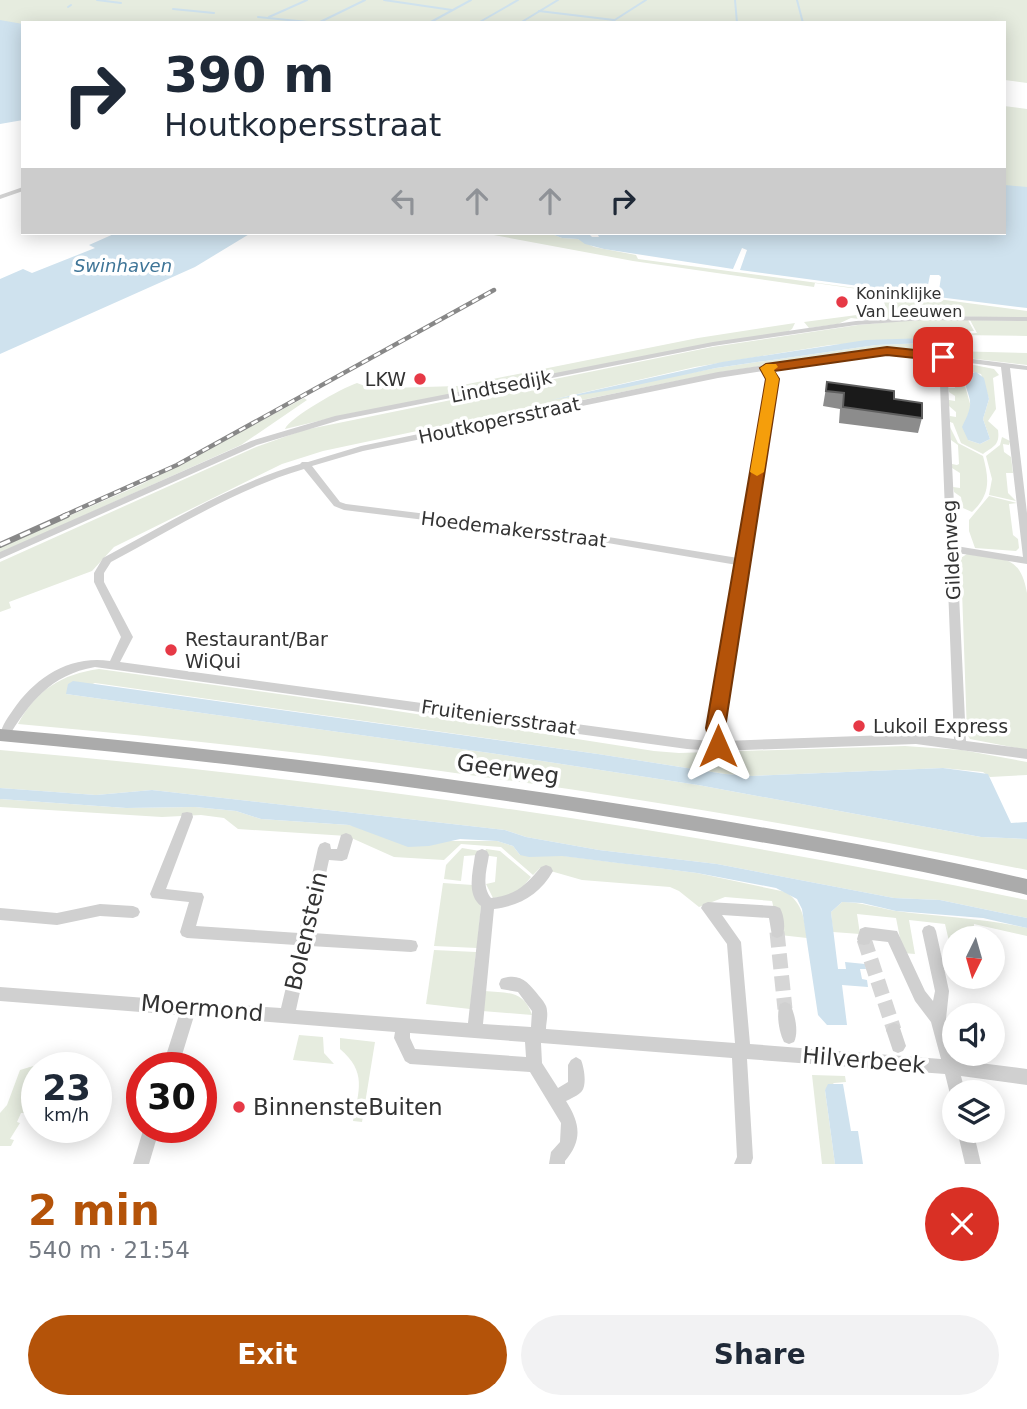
<!DOCTYPE html>
<meta charset="utf-8">
<style>
:root{--surface:#fff;--page:#f2f2f3;--text:#1f2937;--muted:#747a83;--accent:#b45309}
body{margin:0;font-family:"DejaVu Sans",sans-serif;background:var(--page);color:var(--text);height:100vh;display:flex;flex-direction:column;font-size:26px;white-space:nowrap}
*{box-sizing:border-box;margin:0}
p{font-size:23px;color:var(--muted)}
.icon{flex:none;width:38px;height:38px;fill:none;stroke:currentColor;stroke-width:2;stroke-linecap:round;stroke-linejoin:round}
.map{position:relative;height:1164px;overflow:hidden}
.details{display:flex;flex-direction:column;background:var(--surface);flex:1}
.details>*{flex:none}
.guide{position:absolute;left:21px;top:21px;width:985px;height:214px;border-radius:0px;box-shadow:0 4px 18px #0003;background:#fff;color:var(--text);overflow:hidden}
.needle{width:46px;rotate:185deg}
.tools{position:absolute;left:942px;top:926px;display:grid;gap:14px}
.tools a{display:grid;place-items:center;width:63px;height:63px;border-radius:50%;background:var(--surface);box-shadow:0 4px 18px #0003;font-size:35px}
.speed{position:absolute;left:21px;top:1052px;display:flex;gap:14px;font-size:35px;font-weight:700;text-align:center}
.speed>*{display:grid;place-content:center;width:91px;height:91px;border-radius:50%;background:var(--surface);box-shadow:0 4px 18px #0003;line-height:1}
.speed small{font-size:18px;font-weight:400}
.speed .limit{border:10px solid #d22;background:#fff;color:#111}
.pin{position:absolute;display:grid;place-items:center;width:60px;height:60px;color:#fff;margin:-30px;border-radius:14px;box-shadow:0 4px 10px #0006}
.me{position:absolute;width:77px;margin:-38px;rotate:0deg;stroke-linejoin:round;filter:drop-shadow(0 0 5px #0008)}
.turn{display:flex;align-items:center;gap:24px;height:147px;padding:0 28px;font-size:32px}
.turn .icon{width:91px;height:91px;stroke-width:2.5}
.turn b{display:block;font-size:49px;line-height:60px}
.lanes{display:flex;align-items:center;height:66px;padding:0 28px;background:#0003;justify-content:center;gap:35px;direction:ltr}
.lanes .off{opacity:.35}
.round{display:grid;place-items:center;flex:none;width:74px;height:74px;border-radius:37px;background:var(--page)}
.summary{display:flex;align-items:center;justify-content:space-between;height:119px;padding:0 28px}
h1{font-size:42px;font-weight:700;line-height:52px;color:var(--accent)}
.button{display:flex;gap:14px;margin-top:auto;padding:14px 28px}
.button a{flex:1;height:80px;border-radius:42px;background:var(--accent);color:#fff;font-size:28px;font-weight:700;line-height:80px;text-align:center}
.button a+a{background:var(--page);color:var(--text)}
.map>svg:first-child{display:block}
.green{fill:#e6ecdf;fill-rule:evenodd}
.water{fill:#cfe2ee}
.lines{fill:none;stroke-linecap:round;stroke-linejoin:round}
.stream{stroke:#cfe2ee;stroke-width:2}
.minor-tunnel{stroke:#d6d6d6;stroke-width:15;stroke-dasharray:15 7;stroke-linecap:butt}
.minor{fill:#d0d0d0;fill-rule:evenodd}
.major{fill:#ababab;fill-rule:evenodd}
.rail-far1-casing{stroke:#888;stroke-width:4.5}
.rail-casing{stroke:#888;stroke-width:6}
.rail-far1{stroke:#fff;stroke-width:2.5;stroke-dasharray:7;stroke-linecap:butt}
.rail{stroke:#fff;stroke-width:3.5;stroke-dasharray:11;stroke-linecap:butt}
.wall{fill:#8c8c8c}
.building{fill:#1a1a1a;stroke:#5f5f5f;stroke-width:2}
.route{fill:#b45309;stroke:#753606;stroke-width:2}
.slow{fill:#f59e0b}
.poi-dot{fill:#e63946;stroke:#fff;stroke-width:2.5}
.labels{text-anchor:middle;dominant-baseline:central;stroke-width:7;stroke-linejoin:round;paint-order:stroke}
.far-poi-label{font-size:16px;fill:#333;stroke:#fff;text-anchor:start}
.far-water-label{font-size:18px;font-style:italic;fill:#3f7597;stroke:#fff}
.poi-label{font-size:19px;fill:#333;stroke:#fff;text-anchor:start}
.street-label{font-size:19px;fill:#333;stroke:#fff}
.near-street-label{font-size:23px;fill:#333;stroke:#fff}
.near-poi-label{font-size:23px;fill:#333;stroke:#fff;text-anchor:start}
</style>
<div class="map">
<svg width="1027" height="1164" viewBox="0 0 1027 1164">
<rect width="100%" height="100%" fill="#fff"/>
<!-- green -->
<g class="green">
<polygon points="0,0 1027,0 1027,83 1005,80 1004,23 23,23 23,30 0,23"/>
<polygon points="1004,106 1027,109 1027,195 1005,193"/>
<polygon points="483,233 549,233 562,238 578,239 594,247 636,255 638,259 1027,311 1027,318 932,316 868,320 851,318 838,324 809,328 804,322 887,311 881,293 877,292 876,300 865,299 865,290 815,283 814,287 633,261"/>
<path d="M914,320H968L974,331L953,332C946,341 938,342 931,349L922,348V352L871,349L721,372L542,408L539,405L323,451L282,464L114,547L92,571L9,602L11,608L0,612V562L256,447L304,430L712,347L858,325ZM928,338L927,343L876,345L716,368L551,400L695,367L830,345Z"/>
<polygon points="970,320 1027,321 1027,336 956,335 946,344 934,348 946,343 955,334 977,333"/>
<path d="M795,323L792,329L787,332L348,414L285,429C290,417 342,388 357,383L370,388H389L458,386L698,338Z"/>
<polygon points="949,351 1027,353 1027,365 951,356 946,352"/>
<path d="M964,363L994,369L999,375L993,378L996,409L988,421L998,430C1000,445 994,446 983,454L961,443L953,423L950,422V416L956,417V412L949,406V400L955,401V396L949,392L948,388H955L954,375L950,368L954,364ZM973,372L981,374L989,399L983,419L990,439L980,444L968,440L967,417L971,407L963,379Z"/>
<polygon points="304,398 307,400 241,445 0,553 0,546 140,485"/>
<path d="M950,427L958,443L983,456C989,479 991,494 972,512L954,504L962,503L961,497L954,492L953,487L960,488V473L952,468V464L957,465L959,464L958,445L951,440Z"/>
<polygon points="1002,437 1010,441 1009,445 1003,444 1004,452 1011,457 1013,473 1006,473 1008,493 1016,501 989,495 992,479 986,456 1000,445"/>
<polygon points="989,496 1017,503 1009,504 1013,535 1018,539 1019,548 1016,551 975,548 969,531 969,520"/>
<path d="M967,554C1002,560 1020,553 1027,593V750L970,739L967,734L962,590L956,561Z"/>
<path d="M99,669L358,705L654,751L679,753L905,746L962,750L1027,762V775L990,777L983,772L943,768L752,776L725,774L598,754L95,683L66,694L490,753L698,785L981,837L1027,839V870C694,802 357,754 18,724C36,690 62,674 99,669Z"/>
<path d="M0,750C345,780 688,830 1027,900V918L940,900L894,898L717,864L599,850L526,837L505,830L152,790L96,795L0,788Z"/>
<path d="M0,799L126,808L195,807L236,811L261,819L349,825L449,841H497L513,846L520,855L549,854L697,873L786,892C803,904 804,918 807,938L780,935L772,901L725,897L699,907L679,891L670,887L582,880L540,868L533,875L501,847L461,844L444,860L394,857L347,836L238,829L224,818L201,815L162,817L0,807Z"/>
<polygon points="462,848 480,851 478,855 464,856 461,881 444,879 446,865"/>
<polygon points="486,849 500,851 531,877 516,895 493,898 486,884 495,882 497,857 483,855"/>
<polygon points="443,883 473,885 481,906 477,948 434,946"/>
<path d="M842,902C861,902 878,908 896,911C941,917 982,918 1027,928V936L974,924L973,938H954V963L945,924L909,920L915,954L903,953L896,918L857,914L860,934L833,932L831,912Z"/>
<polygon points="434,950 476,952 470,1009 426,1004"/>
<path d="M484,991C507,993 524,990 532,1015L482,1011Z"/>
<polygon points="299,1035 323,1037 324,1053 334,1064 293,1060"/>
<path d="M340,1038L375,1042L362,1122L353,1121C359,1090 367,1072 340,1049Z"/>
<polygon points="40,1064 37,1068 37,1081 33,1081 29,1090 33,1091 31,1097 27,1097 23,1106 27,1107 24,1113 21,1113 17,1122 20,1123 10,1139 14,1140 11,1146 0,1146 0,1113 7,1105 20,1070"/>
<polygon points="812,1075 845,1076 846,1082 834,1083 825,1090 835,1164 822,1164"/>
</g>
<!-- water -->
<g class="water">
<polygon points="0,20 23,24 23,120 0,124"/>
<polygon points="1005,185 1027,187 1027,308 938,297 941,277 939,275 930,275 926,295 740,270 747,250 742,248 733,269 604,249 585,244 578,239 562,238 549,233 588,233 592,237 599,237 597,233 1004,233"/>
<polygon points="116,233 251,233 195,267 0,354 0,279 23,269 32,273 95,248 89,245"/>
<polygon points="928,338 930,339 927,343 876,345 716,368 623,388 551,400 722,362 866,340"/>
<path d="M976,372L984,378L989,399L983,419L990,439L980,444L968,440L962,427C976,399 969,403 963,375Z"/>
<polygon points="73,681 598,754 725,774 752,776 943,768 988,774 1011,823 1027,822 1027,839 981,837 698,785 490,753 66,694 68,684"/>
<polygon points="0,788 96,795 152,790 505,830 526,837 599,850 717,864 894,898 940,900 1027,918 1027,928 983,918 896,911 862,903 842,902 831,912 838,969 846,969 845,962 865,964 866,969 860,969 862,979 867,980 868,987 842,985 847,1025 827,1025 818,1015 802,909 797,899 776,888 697,873 562,856 529,857 520,855 513,846 497,841 460,839 429,846 408,847 349,825 261,819 236,811 195,807 126,808 0,799"/>
<polygon points="828,1084 843,1084 851,1131 858,1131 863,1164 835,1164 825,1090"/>
</g>
<g class="lines">
<!-- stream -->
<g class="stream">
<polyline points="97,0 121,3"/>
<polyline points="384,0 452,10"/>
<polyline points="735,0 737,23"/>
<polyline points="797,0 803,23"/>
<polyline points="68,7 71,5"/>
<polyline points="173,9 214,13"/>
<polyline points="539,11 614,20"/>
<polyline points="258,17 318,23"/>
<polyline points="269,17 307,0"/>
<polyline points="318,23 365,0"/>
<polyline points="429,23 471,0"/>
<polyline points="478,23 518,0"/>
<polyline points="520,23 558,0"/>
<polyline points="610,23 646,0"/>
</g>
<!-- minor-tunnel -->
<g class="minor-tunnel">
<polyline points="777,932 785,1009"/>
<polyline points="864,939 894,1030"/>
</g>
<!-- minor -->
<g class="minor">
<polygon points="23,187 23,191 0,199 0,195"/>
<polygon points="923,316 1027,317 1027,321 923,320 856,325 713,346 340,420 257,445 0,559 0,552 251,441 335,416 713,342 856,321"/>
<path d="M869,350L909,351L1027,366V370L1010,368L1027,513V564L957,553L966,741L1027,749V759L916,744L718,751L687,749L95,667C50,675 30,702 7,739L0,740C0,728 6,720 13,710C35,678 69,655 110,661L121,637L94,582V573L103,558C167,524 231,484 300,464L302,462H308L361,446L718,372ZM869,354L909,355L939,359L954,739L916,734L724,741L722,728L776,379L771,369ZM947,360L1001,367L1023,557L956,546ZM763,371L768,379L738,558L596,535L346,504L340,502L312,466L363,451L718,378ZM304,469L334,506L344,510L596,541L737,565L710,728L711,741L687,739L120,662L133,637L104,582V573L111,562C173,529 236,489 304,469Z"/>
<path d="M187,812L192,813L193,817L166,889L202,893L204,897L196,926L299,933L318,848L320,844L325,842L330,844L331,849H337L341,835L346,833L351,835L353,839L347,859L342,861L329,860L313,933L411,940L416,941L418,946L416,951L411,952L310,946L296,1010L468,1023L481,906C466,894 473,872 475,855L477,851L482,849L487,851L489,855C487,869 481,886 491,898C516,895 525,886 541,867L546,865L551,867L553,871C540,894 520,906 494,909L483,1024L531,1027L532,1011L518,992L501,989L499,984L501,979C520,972 528,982 539,996C543,1001 547,1005 547,1011C548,1017 546,1023 546,1029L735,1043L727,944L701,908L703,904L708,902L775,906L780,908C784,915 786,929 782,936L777,938L772,936L769,918L722,915L741,942L750,1044L941,1059L931,1022L915,1001L888,942L871,940L869,944L864,945L859,944L857,939L860,929L865,927L897,931L925,991L933,1001L935,991L922,931L924,927L929,925L934,927L936,931L949,991L946,1019L956,1060L1027,1069V1085L961,1076L965,1092H954V1099L951,1098L945,1074L747,1059L753,1158L751,1164H734L737,1157L732,1058L541,1043L542,1063L558,1088L568,1082V1065L571,1060L576,1057L581,1060C584,1067 587,1084 582,1091C579,1095 570,1099 566,1101C580,1123 583,1140 565,1161V1164H549L551,1152L560,1142L561,1123L530,1072L410,1064L405,1061L394,1038L395,1032L194,1016L178,1068H162L179,1015L0,1001V987L186,1001L189,1000L194,1002L281,1008L296,945L187,938L182,936L180,932L189,902L152,898L150,894L181,817L182,813ZM410,1033L525,1042L526,1057L415,1049L410,1038Z"/>
<polygon points="100,904 133,906 138,908 140,912 138,916 133,918 100,916 57,925 0,920 0,908 57,913"/>
<path d="M785,1002L790,1004C795,1014 799,1032 794,1042L789,1044L784,1042C779,1032 776,1014 780,1004Z"/>
<polygon points="894,1023 899,1025 906,1046 903,1051 898,1053 893,1051 886,1030 889,1025"/>
<polygon points="144,1127 160,1127 149,1164 133,1164"/>
<polygon points="957,1130 973,1130 981,1164 965,1164"/>
</g>
<!-- major -->
<path class="major" d="M0,729C231,749 460,778 689,815C802,834 915,853 1027,879V895C915,868 802,849 689,830C460,791 231,762 0,741Z"/>
<!-- rail-far1 casing -->
<g class="rail-far1-casing">
<polyline id="rail-far1" points="63,516 177,465 494,290"/>
</g>
<!-- rail casing -->
<g class="rail-casing">
<polyline id="rail" points="0,545 67,515"/>
</g>
<!-- rail-far1 -->
<use href="#rail-far1" class="rail-far1"/>
<!-- rail -->
<use href="#rail" class="rail"/>
</g>
<!-- wall -->
<polygon class="wall" points="827,382 894,399 922,418 918,433 839,423 840,409 823,406"/>
<!-- building -->
<polygon class="building" points="827,382 894,391 894,399 922,403 922,418 843,407 844,393 826,391"/>
<!-- route -->
<polygon class="route" points="887,347 943,353 949,357 943,361 887,355 774,371 779,379 725,728 727,746 725,751 718,753 712,751 706,728 766,379 760,368 766,364"/>
<!-- slow -->
<polygon class="slow" points="766,364 776,364 778,367 774,370 779,379 764,472 757,476 750,472 766,379 760,368"/>
<!-- markers -->
<g class="poi-dot">
<circle cx="842" cy="302" r="7"/>
<circle cx="420" cy="379" r="7"/>
<circle cx="171" cy="650" r="7"/>
<circle cx="859" cy="726" r="7"/>
<circle cx="239" cy="1107" r="7"/>
</g>
<g class="labels">
<!-- far-poi labels -->
<g class="far-poi-label">
<text x="856" y="293">Koninklijke<tspan x="856" dy="18">Van Leeuwen</tspan></text>
</g>
<!-- far-water labels -->
<g class="far-water-label">
<text x="123" y="265">Swinhaven</text>
</g>
<!-- poi labels -->
<g class="poi-label">
<text x="406" y="379" text-anchor="end">LKW</text>
<text x="185" y="639">Restaurant/Bar<tspan x="185" dy="22">WiQui</tspan></text>
<text x="873" y="726">Lukoil Express</text>
</g>
<!-- street labels -->
<g class="street-label">
<text transform="translate(501 386) rotate(-11)">Lindtsedijk</text>
<text transform="translate(499 420) rotate(-12)">Houtkopersstraat</text>
<text transform="translate(514 529) rotate(7)">Hoedemakersstraat</text>
<text transform="translate(951 550) rotate(-93)">Gildenweg</text>
<text transform="translate(499 717) rotate(8)">Fruiteniersstraat</text>
</g>
<!-- near-street labels -->
<g class="near-street-label">
<text transform="translate(508 769) rotate(8)">Geerweg</text>
<text transform="translate(306 931) rotate(-77)">Bolenstein</text>
<text transform="translate(202 1008) rotate(5)">Moermond</text>
<text transform="translate(864 1060) rotate(5)">Hilverbeek</text>
</g>
<!-- near-poi labels -->
<g class="near-poi-label">
<text x="253" y="1107">BinnensteBuiten</text>
</g>
</g>
</svg>
<div class="tools">
<a><svg class="needle" viewBox="-14 -14 28 28"><path d="M0-13l5 13h-10z" fill="#e53935"/><path d="M0 13l5-13h-10z" fill="#747a83"/></svg></a>
<a><svg class="icon" aria-label="sound" viewBox="0 0 24 24"><path d="M4 9h4l5-4v14l-5-4H4zM17 9q2 3 0 6"/></svg></a>
<a><svg class="icon" aria-label="layers" viewBox="0 0 24 24"><path d="M12 4l9 5-9 5-9-5zM3 14l9 5 9-5"/></svg></a>
</div>
<div class="speed"><div>23<small>km/h</small></div><div class="limit">30</div></div>
<div class="pin" style="left:943px;top:357px;background:#d93025"><svg class="icon" aria-label="arrive" viewBox="0 0 24 24"><path d="M6 21V4h12l-3 4 3 4H6"/></svg></div>
<svg class="me" style="left:718px;top:746px" viewBox="-20 -20 40 40"><path d="M0-17L14 15 0 8-14 15z" fill="#b45309" stroke="#fff" stroke-width="4"/></svg>
<div class="guide">
<div class="turn"><svg class="icon" aria-label="right" viewBox="0 0 24 24"><path d="M7 20v-9h11M14 6l5 5-5 5"/></svg><div><b>390 m</b>Houtkopersstraat</div></div>
<div class="lanes"><svg class="icon off" aria-label="left" viewBox="0 0 24 24"><path d="M17 20v-9H6M10 6l-5 5 5 5"/></svg><svg class="icon off" aria-label="ahead" viewBox="0 0 24 24"><path d="M12 20V5M6 11l6-6 6 6"/></svg><svg class="icon off" aria-label="ahead" viewBox="0 0 24 24"><path d="M12 20V5M6 11l6-6 6 6"/></svg><svg class="icon" aria-label="right" viewBox="0 0 24 24"><path d="M7 20v-9h11M14 6l5 5-5 5"/></svg></div>
</div>
</div>
<section class="details">
<div class="summary"><div><h1>2 min</h1><p>540 m · 21:54</p></div><a class="round" style="background:#d93025;color:#fff"><svg class="icon" aria-label="close" viewBox="0 0 24 24"><path d="M6 6l12 12M18 6L6 18"/></svg></a></div>
<div class="button"><a>Exit</a><a>Share</a></div>
</section>
